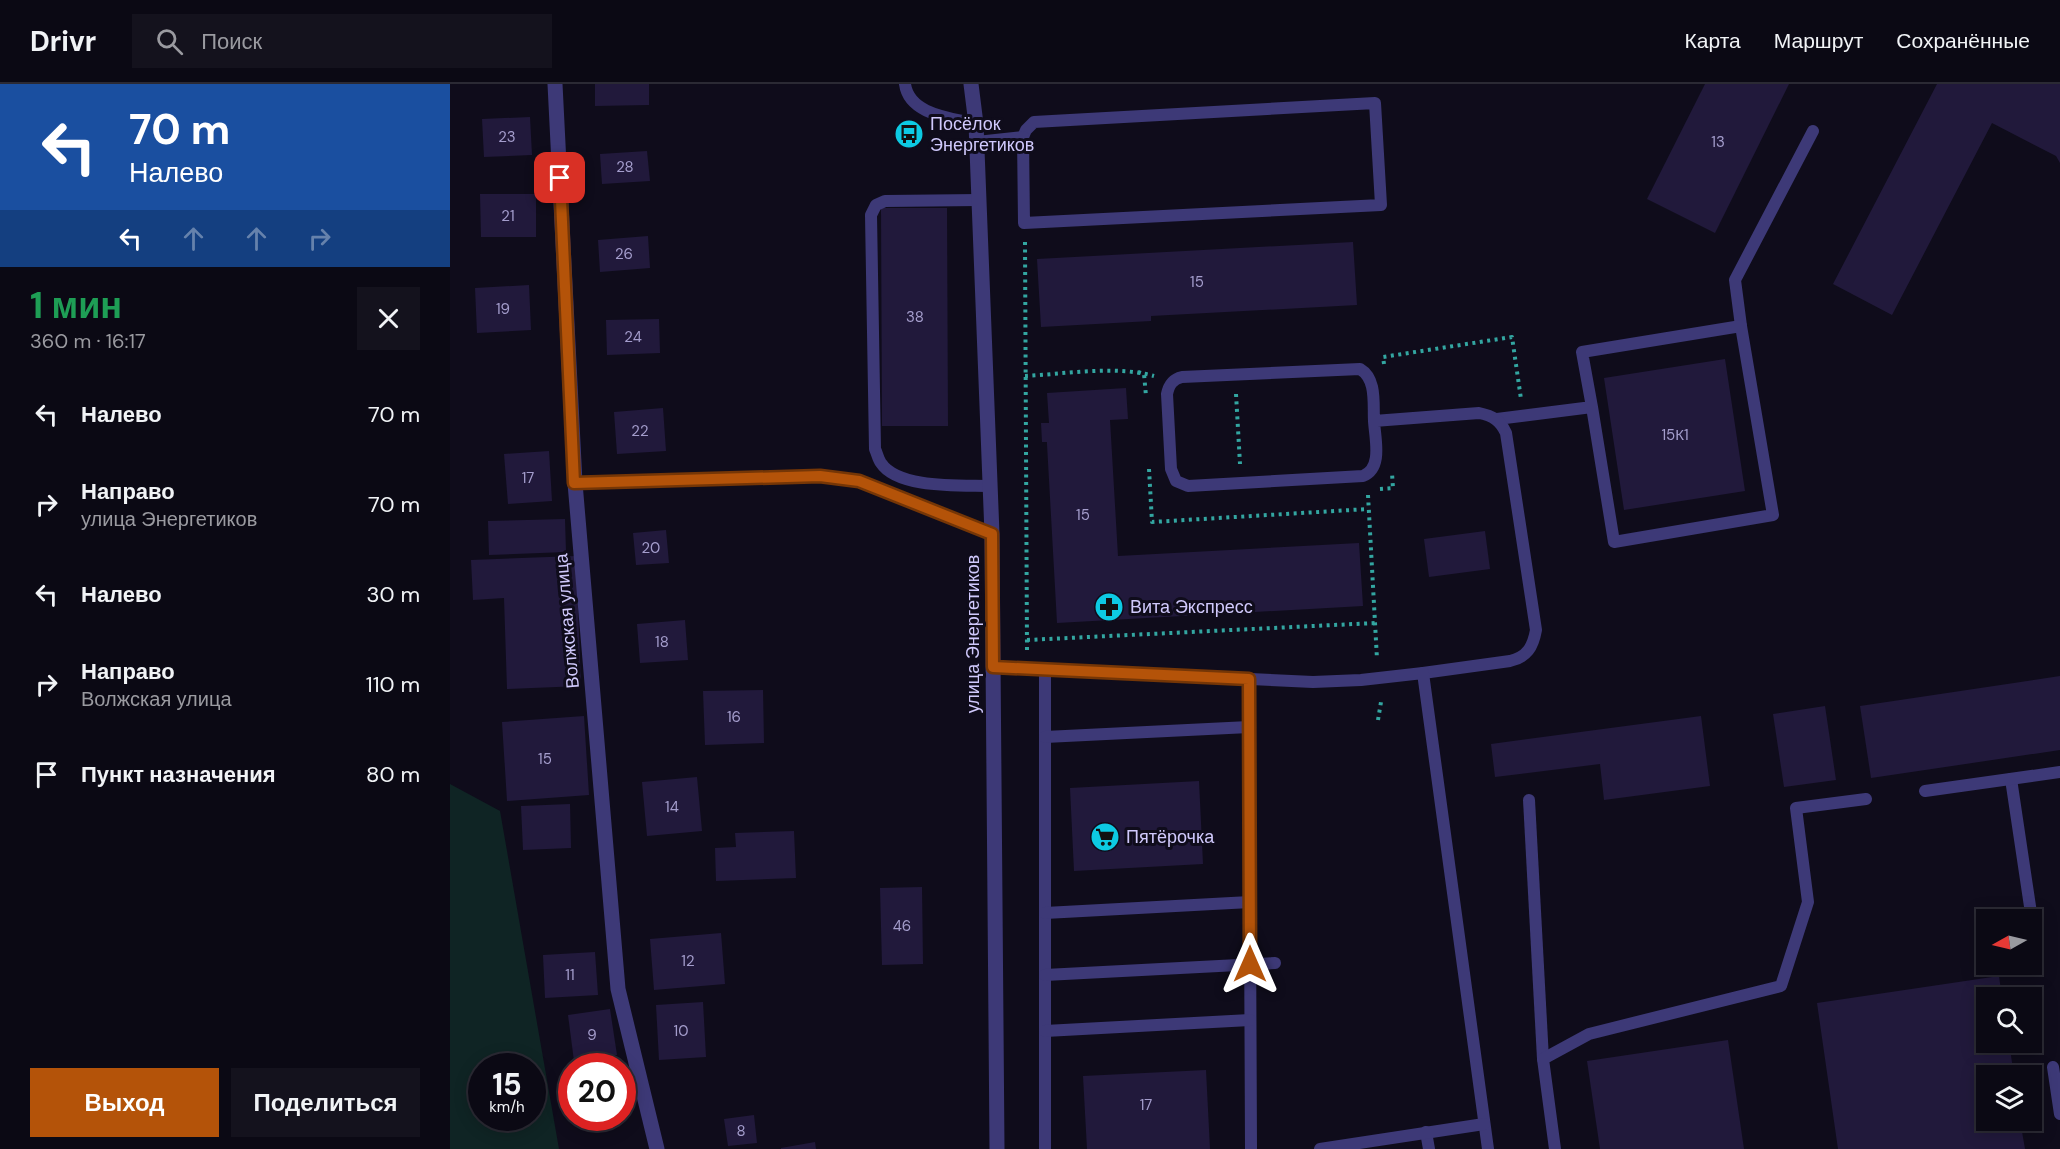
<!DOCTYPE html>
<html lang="ru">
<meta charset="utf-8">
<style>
:root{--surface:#0b0914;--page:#14121d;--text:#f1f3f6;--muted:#9a9aa0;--line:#2b2a34;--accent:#b45309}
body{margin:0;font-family:"DM Sans",sans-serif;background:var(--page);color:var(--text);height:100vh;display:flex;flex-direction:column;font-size:22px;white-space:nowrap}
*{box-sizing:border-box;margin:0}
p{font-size:20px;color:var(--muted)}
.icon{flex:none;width:33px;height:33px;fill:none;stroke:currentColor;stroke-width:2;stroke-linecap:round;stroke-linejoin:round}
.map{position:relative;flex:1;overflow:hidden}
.details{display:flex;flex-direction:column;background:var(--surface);width:450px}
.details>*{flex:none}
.hud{background:#1a4fa0;color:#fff;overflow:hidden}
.needle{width:39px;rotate:262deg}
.fabs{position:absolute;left:1526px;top:825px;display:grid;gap:12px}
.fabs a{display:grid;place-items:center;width:66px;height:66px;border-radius:0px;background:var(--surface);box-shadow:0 3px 15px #0003,0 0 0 2px var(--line);font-size:30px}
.speed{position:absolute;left:18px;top:969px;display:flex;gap:12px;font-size:30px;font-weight:700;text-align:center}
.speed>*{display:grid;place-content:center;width:78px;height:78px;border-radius:50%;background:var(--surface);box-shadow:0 3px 15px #0003,0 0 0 2px var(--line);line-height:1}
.speed small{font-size:15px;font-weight:400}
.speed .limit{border:9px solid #d22;background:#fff;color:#111}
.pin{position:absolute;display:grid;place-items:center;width:51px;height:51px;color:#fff;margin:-26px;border-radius:12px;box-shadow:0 3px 9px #0006}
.me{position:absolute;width:66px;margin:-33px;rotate:0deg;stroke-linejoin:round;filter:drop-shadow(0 0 4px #0008)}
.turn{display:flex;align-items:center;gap:21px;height:126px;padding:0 30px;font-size:27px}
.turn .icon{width:78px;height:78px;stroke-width:2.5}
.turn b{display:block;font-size:42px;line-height:51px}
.lanes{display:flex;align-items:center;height:57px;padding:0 30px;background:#0003;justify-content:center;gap:30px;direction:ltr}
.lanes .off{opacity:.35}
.round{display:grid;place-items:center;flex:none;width:63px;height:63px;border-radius:0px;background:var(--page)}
.summary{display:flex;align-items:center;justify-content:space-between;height:102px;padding:0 30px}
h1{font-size:36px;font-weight:700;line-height:45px;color:#1e9e55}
.button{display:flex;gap:12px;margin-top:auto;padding:12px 30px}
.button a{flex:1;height:69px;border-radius:0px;background:var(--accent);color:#fff;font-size:24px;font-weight:700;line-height:69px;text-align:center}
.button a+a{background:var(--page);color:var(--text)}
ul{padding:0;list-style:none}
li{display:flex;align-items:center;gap:18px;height:90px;padding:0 30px}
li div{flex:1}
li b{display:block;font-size:22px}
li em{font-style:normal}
header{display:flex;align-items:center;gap:36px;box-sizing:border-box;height:84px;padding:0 30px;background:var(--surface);border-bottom:2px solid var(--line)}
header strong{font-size:28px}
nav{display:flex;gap:33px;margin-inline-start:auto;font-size:21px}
.search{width:420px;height:54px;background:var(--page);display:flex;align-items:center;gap:15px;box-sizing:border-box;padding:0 21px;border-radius:0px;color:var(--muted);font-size:22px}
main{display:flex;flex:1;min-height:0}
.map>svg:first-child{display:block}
.green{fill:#0f2424;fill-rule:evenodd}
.building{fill:#21193b}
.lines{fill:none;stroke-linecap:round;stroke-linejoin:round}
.path{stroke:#33a6a1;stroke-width:4;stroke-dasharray:3 4.5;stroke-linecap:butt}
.service{stroke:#3d3977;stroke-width:12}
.minor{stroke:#3d3977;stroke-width:15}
.route-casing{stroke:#753606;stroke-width:15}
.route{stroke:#b45309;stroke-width:10}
.labels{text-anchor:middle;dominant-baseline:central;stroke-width:6;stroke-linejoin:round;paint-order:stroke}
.number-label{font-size:15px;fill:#a49dcc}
.poi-label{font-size:18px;fill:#d0c9fc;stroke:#0f0c1b;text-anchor:start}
.street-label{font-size:18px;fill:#d0c9fc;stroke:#0f0c1b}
</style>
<header>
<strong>Drivr</strong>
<div class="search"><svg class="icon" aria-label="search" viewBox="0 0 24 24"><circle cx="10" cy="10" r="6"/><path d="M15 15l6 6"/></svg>Поиск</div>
<nav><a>Карта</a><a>Маршрут</a><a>Сохранённые</a></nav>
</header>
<main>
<section class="details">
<div class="hud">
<div class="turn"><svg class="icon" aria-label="left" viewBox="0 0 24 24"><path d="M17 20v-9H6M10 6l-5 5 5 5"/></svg><div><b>70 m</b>Налево</div></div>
<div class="lanes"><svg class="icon" aria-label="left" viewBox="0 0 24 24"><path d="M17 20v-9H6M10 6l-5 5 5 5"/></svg><svg class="icon off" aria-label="ahead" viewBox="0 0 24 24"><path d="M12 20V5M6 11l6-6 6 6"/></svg><svg class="icon off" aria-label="ahead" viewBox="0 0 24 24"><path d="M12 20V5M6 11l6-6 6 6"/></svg><svg class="icon off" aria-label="right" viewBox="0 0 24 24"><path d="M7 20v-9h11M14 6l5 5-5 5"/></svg></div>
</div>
<div class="summary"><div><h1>1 мин</h1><p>360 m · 16:17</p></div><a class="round"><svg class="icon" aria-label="close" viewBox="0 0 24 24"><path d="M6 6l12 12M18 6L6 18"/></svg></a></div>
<ul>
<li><svg class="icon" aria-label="left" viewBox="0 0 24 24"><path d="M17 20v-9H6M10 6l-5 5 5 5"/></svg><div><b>Налево</b></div><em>70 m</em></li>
<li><svg class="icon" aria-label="right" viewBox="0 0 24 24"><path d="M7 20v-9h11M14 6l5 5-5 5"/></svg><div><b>Направо</b><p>улица Энергетиков</p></div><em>70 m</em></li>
<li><svg class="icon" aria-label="left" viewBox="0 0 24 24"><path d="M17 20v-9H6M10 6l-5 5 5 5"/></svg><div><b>Налево</b></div><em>30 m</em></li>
<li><svg class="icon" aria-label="right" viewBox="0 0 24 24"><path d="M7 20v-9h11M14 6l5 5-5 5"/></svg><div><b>Направо</b><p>Волжская улица</p></div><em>110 m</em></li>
<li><svg class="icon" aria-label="arrive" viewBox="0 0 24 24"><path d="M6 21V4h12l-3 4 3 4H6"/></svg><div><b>Пункт назначения</b></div><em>80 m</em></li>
</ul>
<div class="button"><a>Выход</a><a>Поделиться</a></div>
</section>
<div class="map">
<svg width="1610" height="1065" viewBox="0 0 1610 1065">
<rect width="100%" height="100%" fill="#0f0c1b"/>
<!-- green -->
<path class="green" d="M0,700L50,727L109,1065H0ZM32,982H82V1034H32Z"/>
<!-- building -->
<g class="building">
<polygon points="145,0 199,0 199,21 145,22"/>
<polygon points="1255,0 1339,0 1265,149 1197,115"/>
<polygon points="1487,0 1610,0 1610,79 1606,72 1542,39 1442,231 1383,200"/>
<polygon points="80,33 82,71 34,73 32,35"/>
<polygon points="197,67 200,97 152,100 150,70"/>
<polygon points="30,110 86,110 86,153 31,153"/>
<polygon points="431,124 497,124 498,342 432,342"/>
<polygon points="198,152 200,184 150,188 148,156"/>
<polygon points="903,158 907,221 701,232 701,237 591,243 587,175"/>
<polygon points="79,201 81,246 27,249 25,204"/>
<polygon points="209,235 210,269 157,271 156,236"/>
<polygon points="1275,275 1295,407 1174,426 1154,294"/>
<polygon points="676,304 678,335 660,336 668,472 909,459 913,522 607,539 597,360 597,358 592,358 591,339 599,339 597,309"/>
<polygon points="213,324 216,367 167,370 164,328"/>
<polygon points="99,367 102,417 58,420 54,370"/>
<polygon points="115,435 116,468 39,471 38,437"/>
<polygon points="216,446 219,479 186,481 183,449"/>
<polygon points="1035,447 1040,485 979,493 974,455"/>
<polygon points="126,472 131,602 57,605 54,514 23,516 21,476"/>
<polygon points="235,536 238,576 190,579 187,540"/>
<polygon points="1610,592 1610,666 1421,694 1410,622"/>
<polygon points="313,606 314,659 255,661 253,607"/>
<polygon points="1375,622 1386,696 1334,703 1323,630"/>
<polygon points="134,632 139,711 57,717 52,638"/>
<polygon points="1251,632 1260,702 1154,716 1150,680 1045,693 1041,660"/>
<polygon points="247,693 252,747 197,752 192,698"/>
<polygon points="749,697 753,780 624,787 620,704"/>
<polygon points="120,720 121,764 73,766 71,722"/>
<polygon points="344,747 346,794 266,797 265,764 286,763 285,749"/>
<polygon points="472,803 473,880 432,881 430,804"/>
<polygon points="271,849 275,900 204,906 200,855"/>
<polygon points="145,868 148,911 95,914 93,871"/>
<polygon points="1549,892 1552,914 1536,914 1536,958 1559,958 1564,992 1536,992 1536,1036 1570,1036 1575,1065 1388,1065 1367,919"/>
<polygon points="253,918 256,973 209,976 206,921"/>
<polygon points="160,925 167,971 124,977 118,931"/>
<polygon points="1278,956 1294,1065 1150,1065 1137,977"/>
<polygon points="756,986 760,1065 637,1065 633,992"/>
<polygon points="304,1031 307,1059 278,1062 274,1035"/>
<polygon points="365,1058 366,1065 331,1065 331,1064"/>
</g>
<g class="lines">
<!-- path -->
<g class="path">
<polyline points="575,158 577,568"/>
<polyline points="934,280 933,273 1062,253 1071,315"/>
<polyline points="688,288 694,290 696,312"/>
<path d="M575,292C615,290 665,281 704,292"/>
<polyline points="786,310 790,380"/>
<polyline points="699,385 702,438 918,425"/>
<polyline points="930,405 943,404 942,389"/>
<polyline points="918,411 927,575"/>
<polyline points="577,556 925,539"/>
<polyline points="928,636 931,618"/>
</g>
<!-- service -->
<g class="service">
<path d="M455,0C459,31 502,34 526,40"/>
<polygon points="925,19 931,121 574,139 573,53 576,46 584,38"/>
<polyline points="527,58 573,53"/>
<path d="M529,116L435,117L426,121L421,131L425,365C427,369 428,375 431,379C448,405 511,401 540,402"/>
<polyline points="1291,242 1285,196 1363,47"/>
<polyline points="1047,335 1142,323 1164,458 1323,431 1291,242 1132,268 1142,323"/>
<path d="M924,337C923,320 927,295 910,285L732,293C723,295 719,300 717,310L721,385L726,397L738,402L913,392C933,384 925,355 924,337L1029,329C1043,332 1050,336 1056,349L1086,546C1083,563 1077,573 1060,577L973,589"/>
<polyline points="125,399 370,392 409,397 542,450"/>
<polyline points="543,583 863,598 911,596 973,589 1038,1065"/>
<polyline points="595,585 595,1065"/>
<polyline points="799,595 801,1065"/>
<polyline points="595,653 799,643"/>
<polyline points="1561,695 1581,829"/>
<polyline points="1475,707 1610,688"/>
<polyline points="1079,716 1093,975"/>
<polyline points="595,829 800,818"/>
<polyline points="595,891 825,879"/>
<polyline points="595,947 800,936"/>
<polyline points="1603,983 1610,1030"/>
<polyline points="976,1048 979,1065"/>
<polyline points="870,1065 1034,1040"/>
<polyline points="1105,1065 1093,975 1139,950 1331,902 1358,818 1346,724 1416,715"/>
</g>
<!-- minor -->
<g class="minor">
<polyline points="105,0 125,399 168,905 207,1065"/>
<polyline points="521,0 526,40 542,450 547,1065"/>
</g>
</g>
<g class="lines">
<!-- route casing -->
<g class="route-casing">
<polyline id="route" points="110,94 124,399 370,392 409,397 542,450 543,583 799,595 800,880"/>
</g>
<!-- route -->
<use href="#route" class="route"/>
</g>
<!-- icons -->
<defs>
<g id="bus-disc" transform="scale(1.5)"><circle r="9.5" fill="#0dcae3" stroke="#0f0c1b"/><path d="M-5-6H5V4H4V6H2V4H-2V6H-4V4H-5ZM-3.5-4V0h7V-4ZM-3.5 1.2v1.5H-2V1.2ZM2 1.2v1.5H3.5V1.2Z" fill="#111"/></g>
<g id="pharmacy-disc" transform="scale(1.5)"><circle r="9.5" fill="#0dcae3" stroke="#0f0c1b"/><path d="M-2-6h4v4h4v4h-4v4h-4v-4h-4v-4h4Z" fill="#111"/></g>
<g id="supermarket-disc" transform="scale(1.5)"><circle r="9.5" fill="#0dcae3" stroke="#0f0c1b"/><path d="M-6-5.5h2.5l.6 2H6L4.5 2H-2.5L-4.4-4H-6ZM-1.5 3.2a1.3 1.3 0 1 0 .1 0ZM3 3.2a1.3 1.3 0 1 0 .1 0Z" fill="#111"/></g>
</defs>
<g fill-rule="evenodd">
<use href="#bus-disc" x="459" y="50"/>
<use href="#pharmacy-disc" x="659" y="523"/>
<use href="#supermarket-disc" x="655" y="753"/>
</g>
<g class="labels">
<!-- number labels -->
<g class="number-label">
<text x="57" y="53">23</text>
<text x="1268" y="58">13</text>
<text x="175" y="83">28</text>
<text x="58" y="132">21</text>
<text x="174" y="170">26</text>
<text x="747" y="198">15</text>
<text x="53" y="225">19</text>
<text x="465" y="233">38</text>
<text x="183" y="253">24</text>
<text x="190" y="347">22</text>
<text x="1225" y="351">15К1</text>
<text x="78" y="394">17</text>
<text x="633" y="431">15</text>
<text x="201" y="464">20</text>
<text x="212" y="558">18</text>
<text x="284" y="633">16</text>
<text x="95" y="675">15</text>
<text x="222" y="723">14</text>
<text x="452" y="842">46</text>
<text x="238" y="877">12</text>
<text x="120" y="891">11</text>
<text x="231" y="947">10</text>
<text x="142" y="951">9</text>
<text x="696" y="1021">17</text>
<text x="291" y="1047">8</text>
</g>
<!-- poi labels -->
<g class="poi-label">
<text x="480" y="40">Посёлок<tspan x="480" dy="21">Энергетиков</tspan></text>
<text x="680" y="523">Вита Экспресс</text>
<text x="676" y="753">Пятёрочка</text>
</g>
<!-- street labels -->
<g class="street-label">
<text transform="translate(117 537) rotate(-95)">Волжская улица</text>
<text transform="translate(523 550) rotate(-90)">улица Энергетиков</text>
</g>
</g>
</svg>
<div class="fabs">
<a><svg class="needle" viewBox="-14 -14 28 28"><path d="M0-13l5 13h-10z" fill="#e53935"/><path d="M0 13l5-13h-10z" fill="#9a9aa0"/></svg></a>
<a><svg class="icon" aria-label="search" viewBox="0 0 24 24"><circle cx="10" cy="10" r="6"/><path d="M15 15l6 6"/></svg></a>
<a><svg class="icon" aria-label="layers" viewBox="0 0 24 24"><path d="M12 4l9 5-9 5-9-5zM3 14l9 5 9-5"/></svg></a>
</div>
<div class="speed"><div>15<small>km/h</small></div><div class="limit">20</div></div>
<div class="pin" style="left:110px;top:94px;background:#d93025"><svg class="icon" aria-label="arrive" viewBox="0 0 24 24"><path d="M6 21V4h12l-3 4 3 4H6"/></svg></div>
<svg class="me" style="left:800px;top:880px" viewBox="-20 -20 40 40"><path d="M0-17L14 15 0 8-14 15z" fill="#b45309" stroke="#fff" stroke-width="4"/></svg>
</div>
</main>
